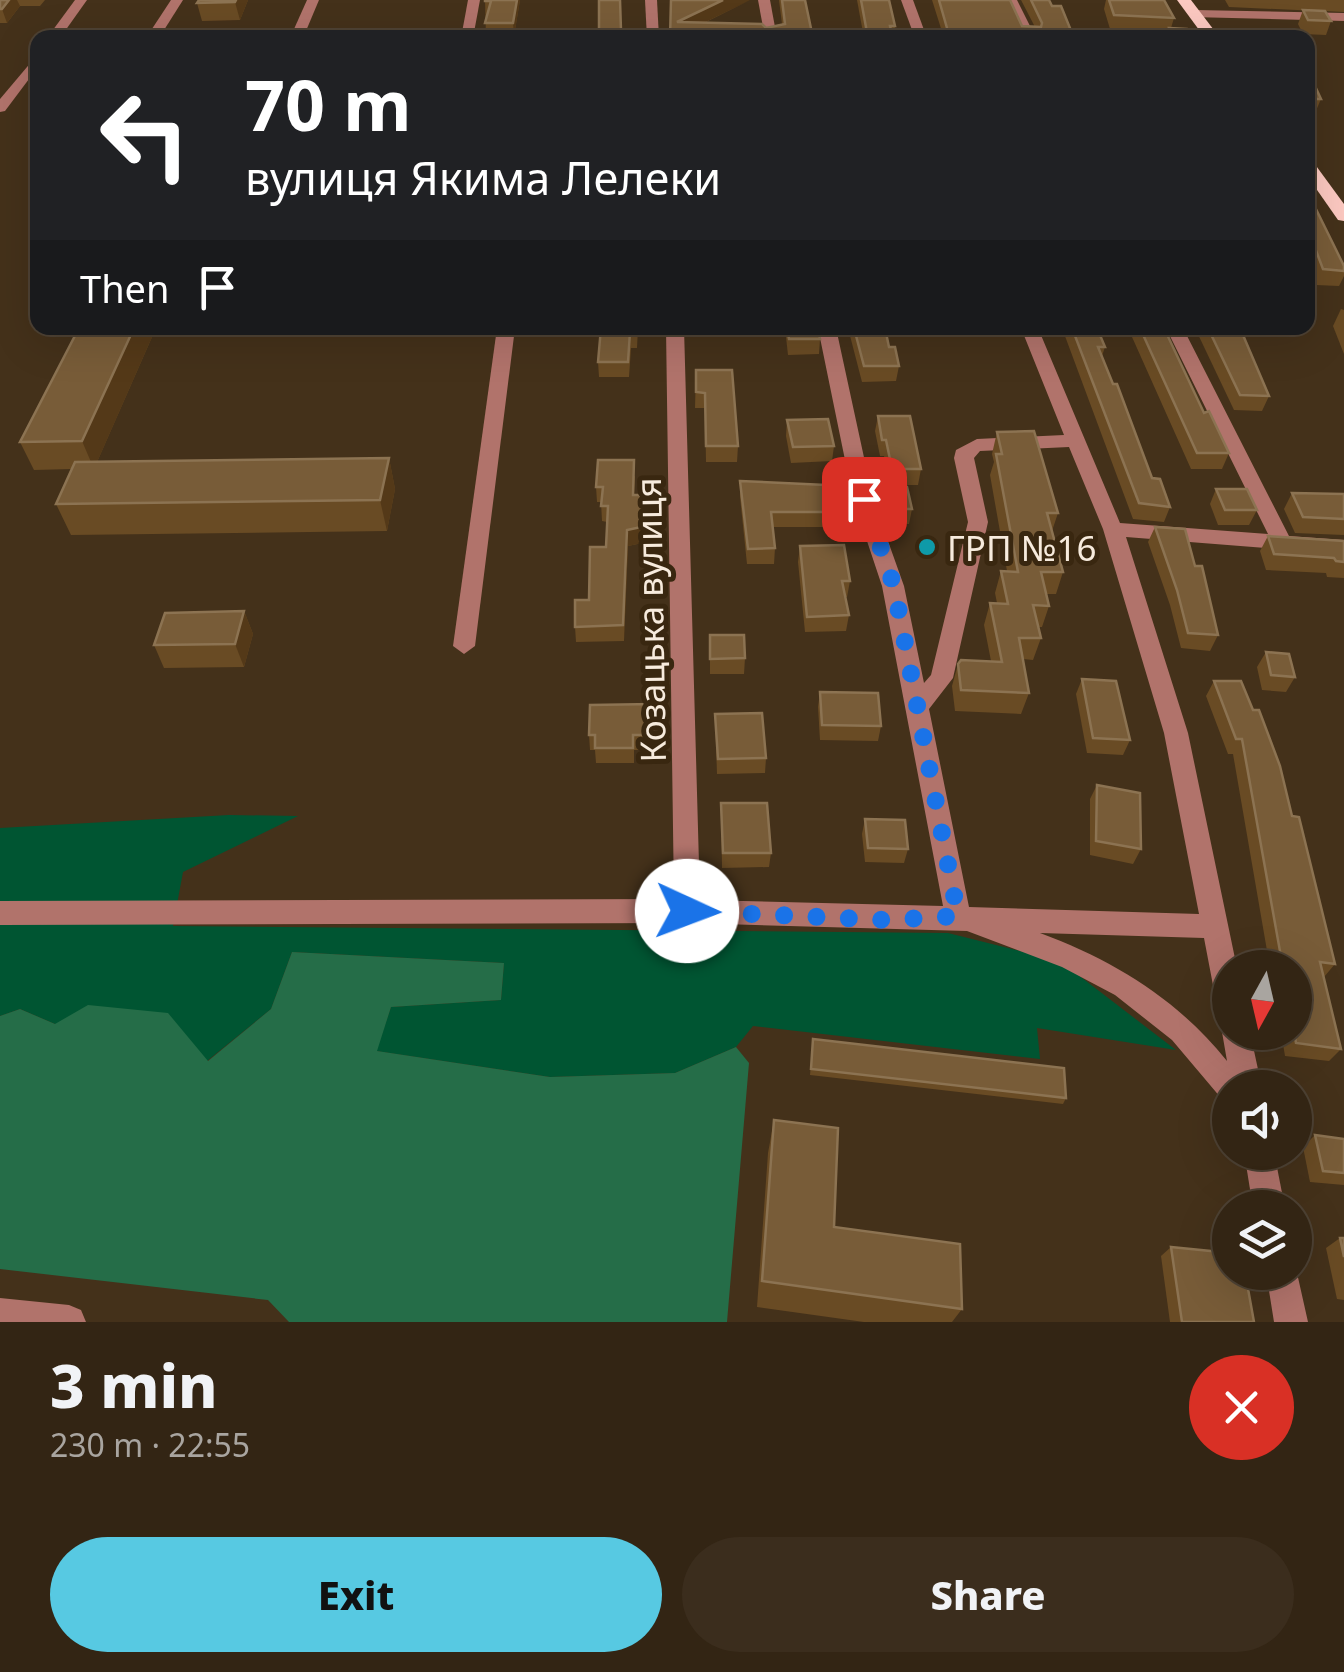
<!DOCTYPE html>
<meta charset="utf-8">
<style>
:root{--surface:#332514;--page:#3b2d1d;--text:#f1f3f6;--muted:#a9a5a0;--line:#4e4234;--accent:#57c9e2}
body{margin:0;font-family:"Noto Sans",sans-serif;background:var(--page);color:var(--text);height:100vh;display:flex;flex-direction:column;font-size:38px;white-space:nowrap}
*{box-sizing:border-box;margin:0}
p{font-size:32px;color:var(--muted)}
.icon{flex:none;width:55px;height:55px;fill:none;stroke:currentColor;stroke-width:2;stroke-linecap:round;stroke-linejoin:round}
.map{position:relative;height:1322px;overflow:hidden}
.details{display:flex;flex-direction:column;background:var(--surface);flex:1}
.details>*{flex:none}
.hud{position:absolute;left:30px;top:30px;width:1285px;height:305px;border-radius:20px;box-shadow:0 10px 40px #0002,0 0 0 2px var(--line);background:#202124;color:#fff;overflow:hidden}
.needle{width:65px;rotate:188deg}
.tools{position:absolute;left:1212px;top:950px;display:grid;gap:20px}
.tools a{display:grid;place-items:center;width:100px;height:100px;border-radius:50%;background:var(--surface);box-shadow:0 10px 40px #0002,0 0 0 2px var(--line);font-size:50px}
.pin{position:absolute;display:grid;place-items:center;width:85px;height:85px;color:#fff;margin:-42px;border-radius:20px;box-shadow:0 5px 15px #0006}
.me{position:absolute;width:110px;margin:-55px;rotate:92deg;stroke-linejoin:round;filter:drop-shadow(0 0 8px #0008)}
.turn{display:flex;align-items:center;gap:35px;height:210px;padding:0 50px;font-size:45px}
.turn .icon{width:130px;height:130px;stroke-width:2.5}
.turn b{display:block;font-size:70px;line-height:85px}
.then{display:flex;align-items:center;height:95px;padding:0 50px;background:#0003;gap:20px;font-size:38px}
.round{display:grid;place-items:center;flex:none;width:105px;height:105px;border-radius:52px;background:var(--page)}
.head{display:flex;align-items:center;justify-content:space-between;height:170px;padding:0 50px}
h1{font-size:60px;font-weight:800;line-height:75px}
.cta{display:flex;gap:20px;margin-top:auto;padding:20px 50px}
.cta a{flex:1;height:115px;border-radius:60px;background:var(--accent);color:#111;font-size:40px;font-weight:800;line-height:115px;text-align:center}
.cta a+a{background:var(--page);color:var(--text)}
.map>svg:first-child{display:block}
.green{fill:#005532}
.forest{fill:#256d48}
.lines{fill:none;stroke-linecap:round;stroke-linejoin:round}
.minor{fill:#b1736b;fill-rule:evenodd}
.major{fill:#fbc8c0;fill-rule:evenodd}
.wall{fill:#694b24}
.shaded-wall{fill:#543918}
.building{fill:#785c38;stroke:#8c7352;stroke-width:2.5}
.route{stroke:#1a73e8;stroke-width:18;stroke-dasharray:0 32.4}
.culture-dot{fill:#0f9aa8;stroke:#392710;stroke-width:4}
.labels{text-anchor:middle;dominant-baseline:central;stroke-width:10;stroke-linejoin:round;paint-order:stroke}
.poi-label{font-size:35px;fill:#f7ebdd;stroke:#392710;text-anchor:start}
.street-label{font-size:35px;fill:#f7ebdd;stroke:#392710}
</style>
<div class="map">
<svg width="1344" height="1322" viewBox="0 0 1344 1322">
<rect width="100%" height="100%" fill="#44311a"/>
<!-- green -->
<polygon class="green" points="229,815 298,816 183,872 173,926 948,933 1060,961 1176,1050 1037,1028 1040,1059 753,1026 736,1047 675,1073 550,1077 376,1051 391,1007 501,1000 504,963 292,952 271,1009 207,1061 55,1024 20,1009 0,1016 0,828"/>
<!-- forest -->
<polygon class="forest" points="292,952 504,963 501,1000 391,1007 377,1051 550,1077 675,1073 736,1047 749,1063 727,1322 289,1322 268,1300 0,1269 0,1016 20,1009 55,1024 88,1005 168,1013 208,1061 271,1009"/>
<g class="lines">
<!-- minor -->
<g class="minor">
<polygon points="75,0 87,0 60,38 47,38"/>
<polygon points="171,0 183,0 159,38 146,38"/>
<polygon points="307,0 319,0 303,38 290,38"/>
<polygon points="468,0 480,0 473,38 461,38"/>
<polygon points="645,0 657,0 659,38 647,38"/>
<polygon points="758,0 770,0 777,38 765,38"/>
<polygon points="901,0 913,0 927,38 915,38"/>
<polygon points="1005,0 1017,0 1036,38 1023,38"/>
<polygon points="1195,10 1344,13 1344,21 1191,17 1189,14"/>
<polygon points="38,54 38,67 5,111 0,112 0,99"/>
<polygon points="497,328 515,328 475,646 464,654 453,646"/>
<path d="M666,328H684L700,900L943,906L882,586L853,499L818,328H836L873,499L904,586L924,683L931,675L968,522L954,458L956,450L977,439L1064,435L1021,328H1038L1120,523L1268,534L1166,328H1183L1289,536L1344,540V554L1126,537L1188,733L1237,968H1230V1014L1220,1010L1216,1001L1204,938L1040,933C1115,961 1177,999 1227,1061L1222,1032L1226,1022L1230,1021V1032H1250L1262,1088H1230V1102L1221,1098L1172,1040L1115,995L1062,967L967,931L687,923L0,925V901L674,899ZM1069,447L1103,529L1164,733L1199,914L969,907L929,709L953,678L988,522L974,458L980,451Z"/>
<polygon points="1244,1152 1274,1152 1285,1208 1253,1208"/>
<polygon points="1295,1264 1308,1322 1274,1322 1266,1272 1295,1272"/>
<polygon points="0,1298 69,1305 81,1310 86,1322 0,1322"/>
</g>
<!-- major -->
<g class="major">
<polygon points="1177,0 1191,0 1220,38 1205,38"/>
<polygon points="1308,161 1314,163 1344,204 1344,221 1338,220 1308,177"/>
</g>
</g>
<!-- wall -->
<g class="wall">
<polygon points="0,0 45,0 40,6 20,6 7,23 0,23"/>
<polygon points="248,0 240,20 202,21 197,3"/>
<polygon points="485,0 520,0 514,36 486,36"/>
<polygon points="750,0 704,23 766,28 782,24 779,0 805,0 813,38 670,38"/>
<polygon points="857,0 889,0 895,26 894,38 864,38"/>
<polygon points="932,0 1010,0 1022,26 1035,27 1021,0 1049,0 1074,38 944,38"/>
<polygon points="1106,0 1164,0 1174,18 1171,28 1191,38 1166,38 1168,31 1110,29 1104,9"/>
<polygon points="1225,0 1344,0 1344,12 1325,11 1331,21 1326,35 1303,34 1298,24 1303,10 1318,11 1229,7"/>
<polygon points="1308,71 1321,99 1315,113 1308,113"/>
<polygon points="1308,189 1315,201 1314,205 1344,266 1344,276 1339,286 1316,285 1308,261"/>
<polygon points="1341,309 1344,310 1344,354 1333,326"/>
<polygon points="79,328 156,328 97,462 389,458 395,489 387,531 71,535 56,504 72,469 34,470 20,442"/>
<polygon points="601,328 638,328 637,348 631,348 629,377 599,377 598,362"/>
<polygon points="785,328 818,328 820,339 819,354 788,355"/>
<polygon points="848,328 885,328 889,347 899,366 896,381 862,382"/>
<polygon points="963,328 1002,328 1000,337 966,337"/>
<polygon points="1062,328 1097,328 1105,347 1102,356 1152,478 1170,507 1164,522 1133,519"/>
<polygon points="1128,328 1164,328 1204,413 1229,453 1222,469 1191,469"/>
<polygon points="1195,328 1240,328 1269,396 1262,411 1234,410"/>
<polygon points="696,370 738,446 737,462 706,462 705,408 695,408"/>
<polygon points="878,416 921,469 918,485 889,485 884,456 880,456 875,431"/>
<polygon points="787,420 834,446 832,461 791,463 786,436"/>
<polygon points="997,432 1058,513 1052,531 1063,572 1056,594 1046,594 1049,606 1042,627 1038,627 1041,638 1033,660 1023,659 1029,693 1021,714 955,711 952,686 958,664 991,661 984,625 990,603 997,603 995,593 1001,571 1007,571 990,475 994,462 992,454"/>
<polygon points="635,476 634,495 640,506 647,542 628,546 624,641 576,642 575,627 589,600 606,547 607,522 602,521 601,502 597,502 596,487"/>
<polygon points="740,481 850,512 848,527 773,527 775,548 774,564 747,564 740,497"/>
<polygon points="885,487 912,509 909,524 886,524 882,502"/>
<polygon points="1216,489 1257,510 1249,525 1218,525 1210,504"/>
<polygon points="1292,493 1344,494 1344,535 1295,533 1284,509"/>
<polygon points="1155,527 1195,566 1218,635 1210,651 1181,648 1170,605 1148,542"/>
<polygon points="1268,536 1344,541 1344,578 1327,577 1326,573 1266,570 1260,551"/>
<polygon points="800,546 850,581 847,597 845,597 849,615 846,631 805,632 798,562"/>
<polygon points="244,611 253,634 244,667 164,668 154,645"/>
<polygon points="710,635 745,658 744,674 710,674"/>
<polygon points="1266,652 1295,677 1286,692 1262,690 1257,667"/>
<polygon points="1082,679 1130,740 1123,755 1087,753 1076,694"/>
<polygon points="1214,681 1292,816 1335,964 1324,977 1341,1049 1329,1061 1285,1056 1281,1032 1295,1032 1295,968 1270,968 1233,754 1228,754 1206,696"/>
<polygon points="820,692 881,726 878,741 820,740 818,707"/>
<polygon points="653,704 653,750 634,750 634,763 596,763 595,750 590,750 589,735"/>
<polygon points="715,714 766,758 765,773 717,774"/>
<polygon points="1097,785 1141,849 1133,864 1090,855 1090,799"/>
<polygon points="721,803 771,853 769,867 722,868"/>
<polygon points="865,819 908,849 904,863 865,862 862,834"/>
<polygon points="813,1039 1066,1098 1063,1104 810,1075"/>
<polygon points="774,1120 834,1227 962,1309 952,1322 864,1322 757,1307 768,1153"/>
<polygon points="1315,1135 1344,1139 1344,1185 1310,1182 1303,1147"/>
<polygon points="1340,1238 1344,1238 1344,1300 1337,1299 1326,1248"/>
<polygon points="1171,1247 1254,1322 1170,1322 1161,1256"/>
</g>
<!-- shaded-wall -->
<g class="shaded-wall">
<polygon points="9,0 17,0 20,6 7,23 2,9"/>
<polygon points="236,0 248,0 240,20 235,2"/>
<polygon points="517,0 520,0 514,36 513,23"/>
<polygon points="723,0 750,0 677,36 677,22"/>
<polygon points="134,328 156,328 94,469 82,441"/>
<polygon points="389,458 395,489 387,531 380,500"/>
<polygon points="647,506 647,542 628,546 624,641 627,530"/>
<polygon points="244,611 253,634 244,667 235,644"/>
</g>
<!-- building -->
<g class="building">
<polygon points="0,0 9,0 2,9 0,9"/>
<polygon points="199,0 236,0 235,2 197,3"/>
<polygon points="485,0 517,0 513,23 485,23 491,1 485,1"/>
<polygon points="599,0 620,0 621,30 626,30 626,38 599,38"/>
<polygon points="671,0 723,0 677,22 762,24 766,28 785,24 782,0 805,0 813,38 670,38"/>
<polygon points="861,0 889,0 895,26 890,26 893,38 868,38"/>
<polygon points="939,0 1010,0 1022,26 1041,27 1042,23 1031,0 1049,0 1052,6 1061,6 1074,38 957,38 956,35 949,35"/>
<polygon points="1109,0 1164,0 1174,18 1114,15"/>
<polygon points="1303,10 1325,11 1331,21 1308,20"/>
<polygon points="1169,28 1187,29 1191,38 1172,38"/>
<polygon points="333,30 429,30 427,38 331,38"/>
<polygon points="1308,71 1321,99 1308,99"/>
<polygon points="1308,189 1315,201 1312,201 1344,266 1344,271 1323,269 1309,232 1308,232"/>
<polygon points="79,328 134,328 82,441 20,442"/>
<polygon points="601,328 637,328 636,332 630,332 628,362 598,362"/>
<polygon points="787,328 818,328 820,339 789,339"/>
<polygon points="854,328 885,328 889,347 895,347 899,366 864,366"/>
<polygon points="1072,328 1097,328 1105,347 1098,347 1113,384 1117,384 1152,478 1160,479 1170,507 1139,503"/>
<polygon points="1140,328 1164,328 1204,413 1209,411 1229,453 1197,453"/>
<polygon points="1208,328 1240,328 1269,396 1240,395"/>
<polygon points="696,370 732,370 738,446 706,446 705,393 696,392"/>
<polygon points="878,416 910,416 921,469 892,469 886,440 882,440"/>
<polygon points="828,419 834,446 793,447 787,420"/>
<polygon points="1034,431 1058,513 1047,513 1063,572 1041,572 1049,606 1033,605 1041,638 1019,638 1029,693 961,690 958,664 961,660 1002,662 990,603 1008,604 1001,571 1018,572 996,454 1002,454 997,432"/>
<polygon points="389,458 380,500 56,504 75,462"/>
<polygon points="598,460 634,460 633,495 640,495 640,506 647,506 646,526 627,530 623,625 575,627 575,600 589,600 590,547 606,547 608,506 601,506 603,487 596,487"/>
<polygon points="740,481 847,486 850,512 771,512 775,548 748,549"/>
<polygon points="885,487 907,487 912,509 889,509"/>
<polygon points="1216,489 1247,489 1257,510 1225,510"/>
<polygon points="1292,493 1344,494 1344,519 1303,517"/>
<polygon points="1155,527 1185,529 1195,566 1202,566 1218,635 1188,633 1177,590"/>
<polygon points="1268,536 1344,541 1344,562 1336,561 1334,558 1274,554"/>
<polygon points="844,545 850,581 842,581 849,615 807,617 800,546"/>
<polygon points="244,611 235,644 154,645 165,613"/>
<polygon points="710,635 744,635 745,658 710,659"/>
<polygon points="1266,652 1289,654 1295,677 1271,675"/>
<polygon points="1082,679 1116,681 1130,740 1093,738"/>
<polygon points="1214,681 1241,681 1253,710 1259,710 1280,766 1292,816 1299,817 1335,964 1320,962 1341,1049 1296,1043 1294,1032 1295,968 1283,968 1242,739 1236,739"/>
<polygon points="820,692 878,693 881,726 822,725"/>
<polygon points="653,704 653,735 633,735 633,748 595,748 595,735 589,735 590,705"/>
<polygon points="762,713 766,758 718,759 715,714"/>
<polygon points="1097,785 1140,793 1141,849 1096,841"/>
<polygon points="721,803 767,803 771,853 723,853"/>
<polygon points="865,819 905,820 908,849 868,848"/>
<polygon points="813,1039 1064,1068 1066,1098 811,1069"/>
<polygon points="774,1120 838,1128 834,1227 960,1244 962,1309 762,1281"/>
<polygon points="1315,1135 1344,1139 1344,1173 1323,1171"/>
<polygon points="1340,1238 1344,1238 1344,1257"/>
<polygon points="1171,1247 1230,1253 1230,1272 1245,1272 1254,1322 1182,1322"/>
</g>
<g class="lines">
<!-- route -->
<polyline class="route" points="687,911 887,920 958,916 894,586 864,499"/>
</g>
<!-- markers -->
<circle class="culture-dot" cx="927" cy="547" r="10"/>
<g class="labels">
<!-- poi labels -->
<g class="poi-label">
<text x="947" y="547">ГРП №16</text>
</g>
<!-- street labels -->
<g class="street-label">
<text transform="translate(650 620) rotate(-91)">Козацька вулиця</text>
</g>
</g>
</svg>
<div class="tools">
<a><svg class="needle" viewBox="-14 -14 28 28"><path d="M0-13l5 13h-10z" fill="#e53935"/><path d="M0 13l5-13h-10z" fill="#a9a5a0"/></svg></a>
<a><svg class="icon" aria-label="sound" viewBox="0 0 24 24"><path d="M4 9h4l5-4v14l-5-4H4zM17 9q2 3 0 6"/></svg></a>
<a><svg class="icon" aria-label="layers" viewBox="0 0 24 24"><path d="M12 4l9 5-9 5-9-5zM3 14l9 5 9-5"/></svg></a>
</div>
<div class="pin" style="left:864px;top:499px;background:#d93025"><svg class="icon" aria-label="arrive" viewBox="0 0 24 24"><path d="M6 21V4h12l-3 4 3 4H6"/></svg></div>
<svg class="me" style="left:687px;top:911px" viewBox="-20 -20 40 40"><circle r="19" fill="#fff"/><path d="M0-13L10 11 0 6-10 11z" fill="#1a73e8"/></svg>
<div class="hud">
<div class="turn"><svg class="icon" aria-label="left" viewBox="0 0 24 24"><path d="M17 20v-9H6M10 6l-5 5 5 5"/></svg><div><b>70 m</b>вулиця Якима Лелеки</div></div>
<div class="then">Then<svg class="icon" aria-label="arrive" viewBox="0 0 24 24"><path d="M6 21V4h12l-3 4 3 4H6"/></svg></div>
</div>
</div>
<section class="details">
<div class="head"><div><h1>3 min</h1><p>230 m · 22:55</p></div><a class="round" style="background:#d93025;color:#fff"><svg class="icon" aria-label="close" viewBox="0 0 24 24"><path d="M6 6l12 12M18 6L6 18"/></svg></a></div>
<div class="cta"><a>Exit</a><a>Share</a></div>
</section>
